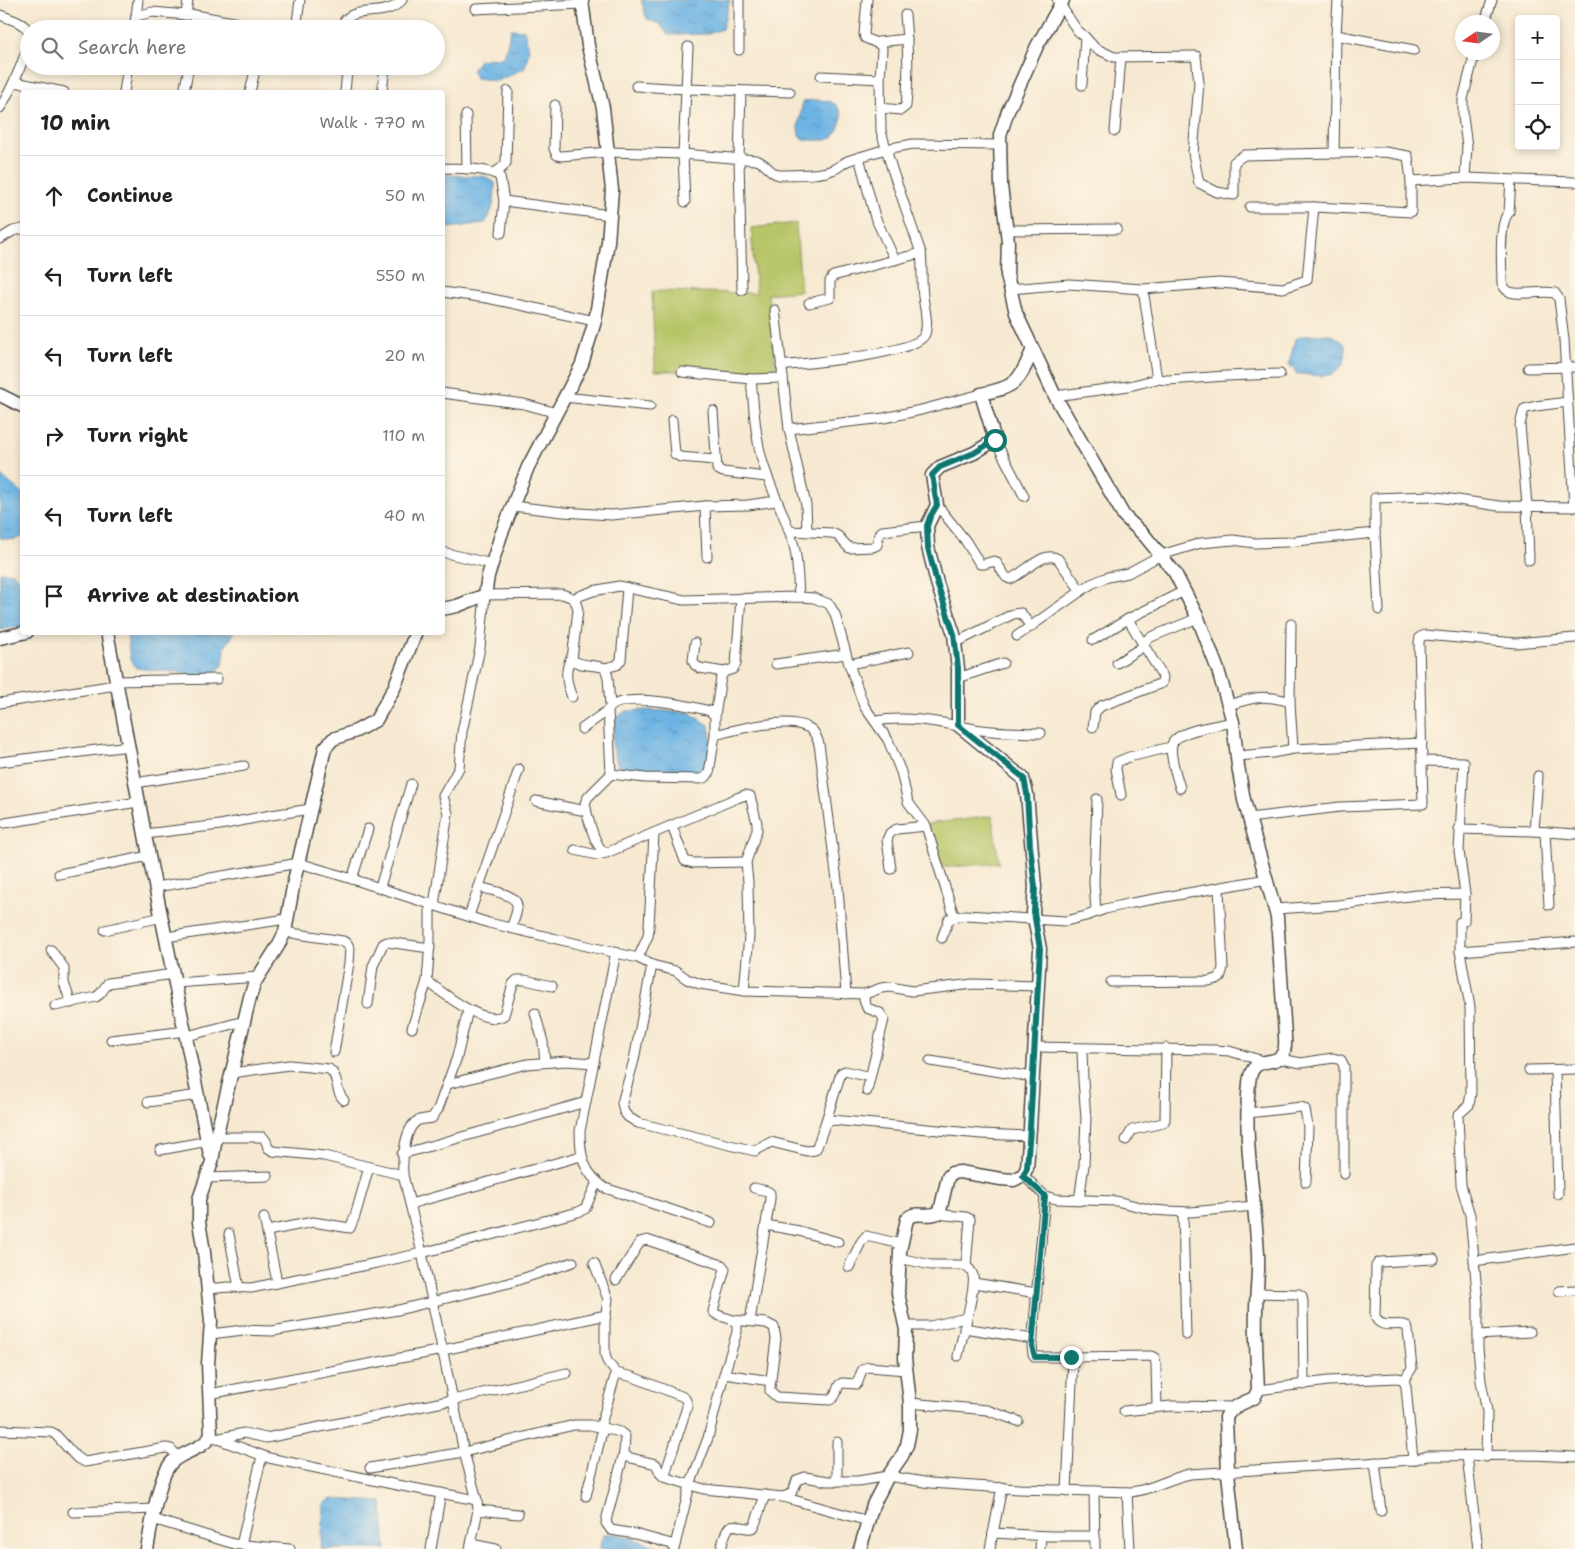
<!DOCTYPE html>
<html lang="en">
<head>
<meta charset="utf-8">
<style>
	:root { --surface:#fff; --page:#f2f2f2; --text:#222; --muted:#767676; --line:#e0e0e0 }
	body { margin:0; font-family:"Shantell Sans",sans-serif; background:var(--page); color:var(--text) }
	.controls { position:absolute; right:15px; top:15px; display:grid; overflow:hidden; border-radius:5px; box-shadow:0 2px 8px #0003 }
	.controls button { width:45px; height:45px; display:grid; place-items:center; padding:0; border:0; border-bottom:1px solid var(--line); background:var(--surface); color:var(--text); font:25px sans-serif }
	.compass { position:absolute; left:1455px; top:15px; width:45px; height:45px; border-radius:50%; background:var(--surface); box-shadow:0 2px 8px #0003; rotate:257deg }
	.stop { position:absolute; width:15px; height:15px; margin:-11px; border:4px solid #0f766e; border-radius:50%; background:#fff }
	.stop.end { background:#0f766e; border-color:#fff; box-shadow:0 1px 5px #0008 }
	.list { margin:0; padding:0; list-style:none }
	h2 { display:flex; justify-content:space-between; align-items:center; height:65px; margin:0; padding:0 20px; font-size:21px }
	h2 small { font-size:16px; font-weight:400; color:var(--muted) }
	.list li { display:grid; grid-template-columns:32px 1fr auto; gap:15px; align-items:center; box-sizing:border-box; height:80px; padding:0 20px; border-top:1px solid var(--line) }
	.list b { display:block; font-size:19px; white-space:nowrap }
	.list em { font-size:16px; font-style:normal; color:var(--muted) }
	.icon { flex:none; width:28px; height:28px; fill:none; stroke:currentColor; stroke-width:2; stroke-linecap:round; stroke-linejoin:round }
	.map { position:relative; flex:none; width:1575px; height:1549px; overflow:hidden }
	.search { position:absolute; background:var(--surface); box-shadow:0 2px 8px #0003; left:20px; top:20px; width:425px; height:55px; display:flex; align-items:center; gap:12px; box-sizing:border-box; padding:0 18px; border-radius:28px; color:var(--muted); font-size:19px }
	.panel { position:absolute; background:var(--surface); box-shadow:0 2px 8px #0003; left:20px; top:90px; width:425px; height:545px; border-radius:5px }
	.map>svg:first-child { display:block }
</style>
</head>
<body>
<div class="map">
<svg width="1575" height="1549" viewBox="0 0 1575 1549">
	<defs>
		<pattern id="water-ripples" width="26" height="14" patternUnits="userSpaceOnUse" patternTransform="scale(1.25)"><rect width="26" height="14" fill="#6db4e4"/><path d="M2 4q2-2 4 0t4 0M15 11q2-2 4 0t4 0" fill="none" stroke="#5a93b9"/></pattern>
	</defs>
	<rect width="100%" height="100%" fill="#fcf5e5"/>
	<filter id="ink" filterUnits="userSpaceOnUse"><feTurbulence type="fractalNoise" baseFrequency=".02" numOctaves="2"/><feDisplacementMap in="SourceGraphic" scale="10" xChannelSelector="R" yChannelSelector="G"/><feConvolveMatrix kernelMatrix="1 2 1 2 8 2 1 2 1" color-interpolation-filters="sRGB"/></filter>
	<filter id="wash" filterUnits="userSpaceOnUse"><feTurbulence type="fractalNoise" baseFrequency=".0096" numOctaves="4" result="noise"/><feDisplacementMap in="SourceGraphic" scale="20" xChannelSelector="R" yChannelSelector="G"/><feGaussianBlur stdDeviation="1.12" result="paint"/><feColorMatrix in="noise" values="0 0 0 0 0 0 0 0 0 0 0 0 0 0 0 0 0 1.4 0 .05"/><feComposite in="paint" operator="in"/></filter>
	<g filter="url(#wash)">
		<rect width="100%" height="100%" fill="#f7e9d1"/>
		<g fill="#b7c567" stroke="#717849">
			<path d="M796 223 801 291 768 294 776 371H655L652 291 756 293 751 228Z"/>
			<path d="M992 816 999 863 938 868 927 824Z"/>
		</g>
		<g fill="url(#water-ripples)" stroke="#4c7088">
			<path d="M641 0H730V1L722 29 707 34 668 35 660 24 647 19Z"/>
			<path d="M511 29 524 30 529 50 525 68 497 81 476 78 472 70 479 60 504 57Z"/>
			<path d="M817 100C834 102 836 101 842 117 834 144 831 140 805 140L799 136 798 127 803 101Z"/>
			<path d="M443 175 484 176 495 183C495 198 494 210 485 223L449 228 443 231Z"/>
			<path d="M1331 334 1344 343C1348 356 1344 371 1329 375 1319 377 1307 374 1297 374L1289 364 1295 339 1306 335Z"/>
			<path d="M0 475 22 493V537L13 540 0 538Z"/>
			<path d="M0 572 14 573 22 586V626L0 630Z"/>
			<path d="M127 633H234L225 647 223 666 209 676 136 668 130 659Z"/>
			<path d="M644 710 688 712 709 725C713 749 713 755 700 775L639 774 617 764 612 743 616 718 626 711Z"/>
			<path d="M331 1499 382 1502 386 1549H321L324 1504Z"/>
			<path d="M604 1534H619L665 1549H599Z"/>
		</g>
	</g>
	<g filter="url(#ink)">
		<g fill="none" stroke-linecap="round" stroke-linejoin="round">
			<defs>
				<g id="street">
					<path d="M739 0V50"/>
					<path d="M1057 0 1077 30 1085 37 1095 48 1114 57 1196 56 1199 83 1193 153 1199 183 1217 192 1234 195V162L1244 155 1385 152 1408 156 1411 181 1465 178 1575 182"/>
					<path d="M476 9 582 4"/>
					<path d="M0 15C8 18 22 22 27 29 35 43 8 95 0 108"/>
					<path d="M186 15H195L271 29"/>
					<path d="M136 16 138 0"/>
					<path d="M1485 22 1492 0"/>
					<path d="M134 29 136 16 153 12 186 15 188 0"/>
					<path d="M194 29 195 15"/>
					<path d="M296 29 300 0"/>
					<path d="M340 29C350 0 383 22 402 0"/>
					<path d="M1336 35 1414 50"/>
					<path d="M878 42 907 39"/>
					<path d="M821 76 880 79"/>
					<path d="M15 82 64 92"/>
					<path d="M1082 85 1085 37"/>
					<path d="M636 86 686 89 790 92"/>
					<path d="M741 91 739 159 742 290"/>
					<path d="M124 92 128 66"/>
					<path d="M184 92 189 66"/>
					<path d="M250 92 256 66"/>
					<path d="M345 92 347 71"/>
					<path d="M382 92 385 66"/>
					<path d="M555 105 554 149 557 155 561 156 608 152 683 154 756 160C767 163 769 173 779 175 794 174 819 176 832 170 839 168 843 162 850 160L886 149 913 144 999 145"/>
					<path d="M880 108 901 110 906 106C909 76 908 46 905 15"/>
					<path d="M466 115 467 169"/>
					<path d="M1115 131 1121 57"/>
					<path d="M1334 153 1336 35 1338 0"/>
					<path d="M859 157 875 217 895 260"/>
					<path d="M442 168C458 169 489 167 500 177L504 201 501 233"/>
					<path d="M494 173 503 167 506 163 508 91"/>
					<path d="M1465 178 1467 146 1463 117V99L1475 52"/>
					<path d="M1511 180 1509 212C1498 223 1502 267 1502 283 1504 287 1506 291 1510 292 1521 296 1542 290 1555 293L1559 299 1564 340 1574 507"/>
					<path d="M504 201 610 215"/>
					<path d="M685 202 683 154 688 47"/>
					<path d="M1250 207H1314L1411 212V181"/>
					<path d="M1006 230 1117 229"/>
					<path d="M0 239 13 231 22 229"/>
					<path d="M1010 289 1069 284 1143 289 1219 283 1283 288 1307 280 1314 207"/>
					<path d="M1143 289 1157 379"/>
					<path d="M442 292 487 298 595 321"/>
					<path d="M809 303 830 298V281L833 276 921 253"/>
					<path d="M775 310 789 429 806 505 807 531"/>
					<path d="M781 366C804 363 918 355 925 334 929 322 924 307 923 296 921 282 923 268 921 253L892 169 881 131 880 79 882 49 881 45 865 38 864 34 867 0"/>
					<path d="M1528 368 1575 367"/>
					<path d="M682 372 751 379C754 407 755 437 763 463 772 493 788 520 795 550 798 566 798 581 799 597"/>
					<path d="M751 379 783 378"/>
					<path d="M442 393 524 404 557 413"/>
					<path d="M1055 396 1129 386 1157 379 1168 380 1226 376 1280 374"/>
					<path d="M564 397 650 406"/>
					<path d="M713 411 717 469 723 472 767 477"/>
					<path d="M672 420 675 454 680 457 715 460"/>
					<path d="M789 429 884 418 921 410 981 394"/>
					<path d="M995 440 1024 496"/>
					<path d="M937 505 965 540 980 564H984L994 561 996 562 1006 577 1010 579C1024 574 1044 549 1058 559L1081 591"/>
					<path d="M513 506 563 512 611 515 705 506 748 505 776 501"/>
					<path d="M705 506 707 557"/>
					<path d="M789 531 832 533 838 536 849 548 873 547 877 545 879 534 882 531 927 526"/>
					<path d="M442 552 492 564"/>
					<path d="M1529 560 1527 505 1520 425 1524 409 1536 406 1568 402"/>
					<path d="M574 598 593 591 619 586 684 600 799 597 814 598 829 604 835 614 849 664 864 706 888 740 901 772 908 802 926 826 954 916"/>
					<path d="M1379 610 1375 533V498L1430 496 1499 506 1575 507"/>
					<path d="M1291 624 1290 702 1293 749"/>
					<path d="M1017 636 1091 584 1108 577 1128 573 1161 555 1201 543 1233 540 1255 543 1287 542 1375 533"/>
					<path d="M1093 640 1128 619 1184 591"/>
					<path d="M695 643 693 661 695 665 700 668 724 672"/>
					<path d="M955 643 1013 614 1021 613 1031 627"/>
					<path d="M1117 663 1144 646 1128 619"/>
					<path d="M776 664 846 654"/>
					<path d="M849 664 909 652"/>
					<path d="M605 668 617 665 621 660 627 588"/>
					<path d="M958 678 1003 663"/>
					<path d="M115 681 217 679"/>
					<path d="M572 697C566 682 564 670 572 656"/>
					<path d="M0 703 116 685"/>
					<path d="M1229 705C1254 697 1264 694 1290 702"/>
					<path d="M715 716 721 677 724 672 733 669 736 664 741 598"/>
					<path d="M875 721C908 715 943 723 975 729 997 733 1020 732 1041 733"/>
					<path d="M1093 727 1095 712 1101 706 1162 683 1163 677 1161 673 1146 649 1144 646 1145 641 1151 637 1198 618"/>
					<path d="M582 729 608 710"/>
					<path d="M715 735V716L710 711C691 706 620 690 608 710L611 774 645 778 701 779 706 777 709 773 715 735C738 729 787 716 809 728 815 731 817 738 819 744L838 888 846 994"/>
					<path d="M1238 756 1272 753 1293 749 1422 743"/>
					<path d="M0 762 129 746"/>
					<path d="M611 774 588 797 585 803C587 815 595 849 606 853L737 798 745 795 750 796 757 823V830L746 862 748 882 749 936 744 991"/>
					<path d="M135 783 244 766"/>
					<path d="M1180 788C1177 777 1169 755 1172 745 1175 730 1220 725 1233 722"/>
					<path d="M1121 795 1116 769 1117 762 1129 757 1171 747"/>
					<path d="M536 801 586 811"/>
					<path d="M1249 818 1340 807 1423 804 1419 642 1420 637 1425 635 1516 643 1575 638"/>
					<path d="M5 823 138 802"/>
					<path d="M672 826 685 861 693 863 746 862"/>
					<path d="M1459 829 1534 831 1575 834"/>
					<path d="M1534 831 1538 776"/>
					<path d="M1545 832 1549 905"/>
					<path d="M145 834 220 825 271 815 311 809"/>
					<path d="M575 850 597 855 606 853"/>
					<path d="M891 869 887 840 890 833 897 829 926 826"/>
					<path d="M59 874 149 856"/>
					<path d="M352 879 368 829"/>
					<path d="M156 887 299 863 352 879 489 923 638 958 652 965 634 1060 622 1103 624 1112 628 1117 638 1123 755 1151 771 1142 807 1151 815 1150 817 1147 825 1124 832 1120 981 1134 1030 1136"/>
					<path d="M380 887 411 784"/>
					<path d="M479 887C489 890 516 894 517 905 518 912 513 922 511 928"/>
					<path d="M1465 894 1464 921 1460 922V951L1470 1007 1471 1093 1469 1105 1458 1115 1461 1185 1470 1215 1478 1303V1348L1481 1381 1487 1411 1486 1457"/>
					<path d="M434 905 448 813 443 796 459 768 462 732 480 648 485 595 562 594C572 597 576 599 578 610L572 659C579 667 595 664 605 668L608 677 610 706"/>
					<path d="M1275 909 1338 905 1417 895 1465 894 1459 851 1464 762 1423 761"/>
					<path d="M1096 912 1094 883 1097 799"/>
					<path d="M469 916 519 769"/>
					<path d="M105 930 162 917"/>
					<path d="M285 932 343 941 347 943 350 949 349 963 334 1052"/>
					<path d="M166 937 287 919"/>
					<path d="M942 938 949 919 966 915 1066 921 1086 916 1105 909 1132 903 1267 879"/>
					<path d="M51 950 64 968V983L71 1003"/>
					<path d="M1460 951 1575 942"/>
					<path d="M616 952 580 1131C580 1155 583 1173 605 1188L711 1223"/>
					<path d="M638 958 648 936 649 926 654 834"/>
					<path d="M652 965 676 971 687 979 700 984 744 991 865 994 881 988 890 987 912 991 973 984 1038 986"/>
					<path d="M427 981C442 992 485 1028 504 1015L513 984 517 980H525L552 986"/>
					<path d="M1111 982 1209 981 1220 978 1223 968 1219 888"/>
					<path d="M176 983 258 977"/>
					<path d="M865 994 864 1000 867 1008 880 1013 884 1019 867 1091"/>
					<path d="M368 1004 373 966 383 944 387 942 430 948"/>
					<path d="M55 1006 96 997 100 994 108 983 174 974"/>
					<path d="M468 1010 457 1057 438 1109 432 1118C427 1119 421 1119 417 1121 404 1129 402 1162 403 1175L422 1253 464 1452 477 1500 478 1510 470 1549"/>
					<path d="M535 1013 543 1042 545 1062"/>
					<path d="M412 1028 427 981 430 942V904"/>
					<path d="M187 1036 244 1021"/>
					<path d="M111 1040 186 1031"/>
					<path d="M1034 1047 1214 1050 1229 1051 1267 1062"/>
					<path d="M1276 1058 1301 1063 1333 1058 1341 1060 1344 1066V1174"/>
					<path d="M930 1061 1033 1077"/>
					<path d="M1529 1070 1575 1069"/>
					<path d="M1555 1070 1558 1194"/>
					<path d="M232 1073 289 1065 329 1069C340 1077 334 1091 344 1100"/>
					<path d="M448 1084 527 1064 566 1061 594 1063"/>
					<path d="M148 1102 199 1095"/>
					<path d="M1248 1113 1301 1107 1305 1109 1308 1127 1306 1182"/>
					<path d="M825 1124 841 1073 845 1071 870 1077"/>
					<path d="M216 1137H263L266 1141 268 1148 273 1151 324 1156 403 1175"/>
					<path d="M1126 1140 1132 1130 1163 1123 1165 1120 1166 1048"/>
					<path d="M160 1150 208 1141"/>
					<path d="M402 1154 586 1102"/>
					<path d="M1023 1175 1045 1196 1056 1199 1116 1201 1153 1210 1167 1211 1191 1212 1254 1206"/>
					<path d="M205 1178 268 1176"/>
					<path d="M1045 1196 1032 1346 1033 1354 1035 1357H1071L1073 1359 1067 1491"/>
					<path d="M1079 1201 1084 1165 1086 1118 1083 1080 1082 1049"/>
					<path d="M410 1204 581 1156"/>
					<path d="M1183 1212 1186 1335"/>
					<path d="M936 1214 966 1217 970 1219 966 1266"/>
					<path d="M264 1218 277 1282"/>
					<path d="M766 1225 799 1231 838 1242"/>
					<path d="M267 1231 313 1222 350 1228 355 1216 369 1167"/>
					<path d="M229 1234 239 1288"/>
					<path d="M899 1258 931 1265H963C968 1267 972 1271 973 1276 976 1289 961 1341 958 1356"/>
					<path d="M1474 1261 1575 1247"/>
					<path d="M594 1263 608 1299 605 1322V1354L607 1361 616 1373 600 1428"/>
					<path d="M849 1267 861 1242 866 1236 901 1244"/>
					<path d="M616 1280 640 1242 647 1240 722 1265 725 1269 713 1311C718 1319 732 1316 737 1324V1332L723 1378 708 1438 690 1485 674 1549"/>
					<path d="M974 1283 1037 1293"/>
					<path d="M208 1289 228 1287 251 1288 367 1265 422 1253 578 1212 585 1209 597 1182"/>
					<path d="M1559 1291 1575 1290"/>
					<path d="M1257 1293 1299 1294 1302 1296 1303 1302 1304 1385"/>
					<path d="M732 1320 766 1323 774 1327 776 1339 770 1387V1391L777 1397 830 1400C837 1397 836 1391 839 1385L842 1383 857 1384C861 1377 859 1369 868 1367L906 1370"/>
					<path d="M750 1321 770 1199V1193L767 1191 754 1188"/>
					<path d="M905 1326H930L966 1318"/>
					<path d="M964 1328 1033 1339"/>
					<path d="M211 1334 243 1330 272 1331 398 1310 509 1283 573 1262"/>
					<path d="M1478 1335 1530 1332"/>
					<path d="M1071 1357 1151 1356 1155 1358 1156 1364 1157 1407"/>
					<path d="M616 1373 633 1377 681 1396C686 1398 687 1401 687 1407L664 1477"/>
					<path d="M724 1374 771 1381"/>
					<path d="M1404 1380 1412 1368 1408 1330 1407 1326 1404 1325C1393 1323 1379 1329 1375 1316L1376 1266 1378 1263 1381 1262 1434 1259"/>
					<path d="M1258 1390 1328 1381 1398 1378 1404 1380 1406 1387 1413 1460"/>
					<path d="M209 1394 443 1350 606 1315"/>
					<path d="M910 1403 987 1410 1018 1421"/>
					<path d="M1124 1411 1171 1406 1234 1407"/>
					<path d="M0 1430 51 1432 55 1434 76 1457 85 1462 166 1448 171 1449 178 1457"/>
					<path d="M215 1438 269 1458 397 1485 477 1500"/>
					<path d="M216 1439 244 1433 266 1438 453 1400 567 1373"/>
					<path d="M837 1442V1481"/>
					<path d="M624 1453 607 1517 606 1523 611 1530 635 1534 675 1545"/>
					<path d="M1467 1456 1478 1549"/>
					<path d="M1375 1462 1381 1511"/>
					<path d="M370 1468 464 1452 574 1425H590L620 1432 625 1436 624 1453 627 1457 656 1464 660 1473 664 1477 704 1489 783 1497C793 1495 794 1489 797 1480L805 1477 828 1481H858L888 1476 930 1483 1019 1489 1131 1492C1152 1490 1169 1478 1190 1474L1413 1460 1427 1456 1533 1455 1575 1457"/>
					<path d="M1094 1491 1095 1549"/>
					<path d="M1127 1492 1130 1549"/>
					<path d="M586 1496 603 1428"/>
					<path d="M783 1497 868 1521"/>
					<path d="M478 1510 518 1514"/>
					<path d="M73 1512 155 1509"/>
					<path d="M153 1519 234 1544 290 1549"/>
					<path d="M993 1533 1050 1536H1095"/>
					<path d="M471 1544 496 1549"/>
					<path d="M241 1545 262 1456"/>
					<path d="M431 1549 441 1493"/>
					<path d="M721 1549C723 1543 724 1535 728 1529 733 1520 746 1532 754 1527L765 1495"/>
					<path d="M990 1549 1002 1487"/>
					<path d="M1040 1549 1041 1536"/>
				</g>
				<g id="secondary">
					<path d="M1063 0 1037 46 1008 111 1000 135 1001 186 1008 241 1007 275 1016 313 1055 396 1124 516 1145 536 1175 573 1198 618 1218 670 1233 722 1238 766 1244 800 1277 917 1285 1036C1285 1040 1286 1046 1284 1051 1277 1070 1252 1051 1249 1083 1243 1140 1255 1197 1258 1254 1259 1273 1256 1292 1256 1311 1255 1337 1257 1364 1258 1390L1254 1398C1243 1403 1232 1406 1226 1417L1228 1473 1236 1549"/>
					<path d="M0 395 22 406"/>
					<path d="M442 609 457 606 485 595 488 576 501 535 528 467 582 364 595 321 608 242 612 190 603 108 588 46 582 0"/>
					<path d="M107 632 149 856 210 1155"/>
					<path d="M0 638 27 632"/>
					<path d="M147 1549C151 1529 158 1474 173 1461 185 1451 201 1450 211 1436L208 1364 211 1321 204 1252 199 1222V1199L212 1162 216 1137 250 997 255 982 278 946 285 932 294 881 325 748 333 739 356 731 376 720 394 688 416 632"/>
					<path d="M860 1549 873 1505 888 1476 902 1456 907 1445 910 1430V1403L905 1358 906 1330 898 1293 900 1251 907 1219C915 1209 930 1220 940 1211L948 1177 952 1173 960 1172 1001 1179 1014 1180 1023 1175 1027 1168 1030 1128 1040 949 1033 912 1035 887 1027 794 1023 778 958 725V669L954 634 937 583 928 547 927 526 937 505 932 475 940 467 974 453 995 440 981 394C1015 387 1019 383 1032 351"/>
				</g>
			</defs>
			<use href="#street" stroke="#4a4844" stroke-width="11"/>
			<use href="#secondary" stroke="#4a4844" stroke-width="15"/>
			<use href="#street" stroke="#fff" stroke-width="9"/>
			<use href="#secondary" stroke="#fff" stroke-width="12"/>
		</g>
	</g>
	<g fill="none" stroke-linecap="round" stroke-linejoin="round" filter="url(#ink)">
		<path stroke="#0f766e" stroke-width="6" d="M995 440 974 453 940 467 932 475 937 505 930 517 927 526 928 548 937 583 954 634 958 668V725L1024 778 1027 794 1030 846 1035 887 1034 912 1040 949 1030 1128 1027 1168 1023 1176 1045 1196 1032 1346 1035 1357H1071"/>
	</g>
</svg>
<div class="controls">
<button>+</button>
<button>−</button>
<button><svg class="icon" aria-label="locate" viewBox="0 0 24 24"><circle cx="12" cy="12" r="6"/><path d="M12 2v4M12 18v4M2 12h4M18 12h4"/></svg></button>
</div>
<svg class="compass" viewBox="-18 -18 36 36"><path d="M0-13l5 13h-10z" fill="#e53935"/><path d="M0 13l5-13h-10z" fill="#767676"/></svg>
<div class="stop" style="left:995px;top:440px"></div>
<div class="stop end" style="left:1071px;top:1357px"></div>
<div class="search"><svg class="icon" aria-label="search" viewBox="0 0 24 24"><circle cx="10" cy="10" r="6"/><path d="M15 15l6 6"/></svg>Search here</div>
<section class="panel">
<h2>10 min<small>Walk · 770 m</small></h2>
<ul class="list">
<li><svg class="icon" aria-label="ahead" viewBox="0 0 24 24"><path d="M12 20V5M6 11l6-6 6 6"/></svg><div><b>Continue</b></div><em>50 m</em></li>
<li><svg class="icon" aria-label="left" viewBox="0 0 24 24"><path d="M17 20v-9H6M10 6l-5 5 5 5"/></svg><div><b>Turn left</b></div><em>550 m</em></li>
<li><svg class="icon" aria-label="left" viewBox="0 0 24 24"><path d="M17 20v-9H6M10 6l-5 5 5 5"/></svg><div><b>Turn left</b></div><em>20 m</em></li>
<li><svg class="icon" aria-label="right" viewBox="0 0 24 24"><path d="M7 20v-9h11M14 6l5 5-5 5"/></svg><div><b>Turn right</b></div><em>110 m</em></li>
<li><svg class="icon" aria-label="left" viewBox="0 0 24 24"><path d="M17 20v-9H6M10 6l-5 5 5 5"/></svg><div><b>Turn left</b></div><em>40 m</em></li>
<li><svg class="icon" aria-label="arrive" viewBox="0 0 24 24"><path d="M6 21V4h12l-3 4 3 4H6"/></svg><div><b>Arrive at destination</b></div></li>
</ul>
</section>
</div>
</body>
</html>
